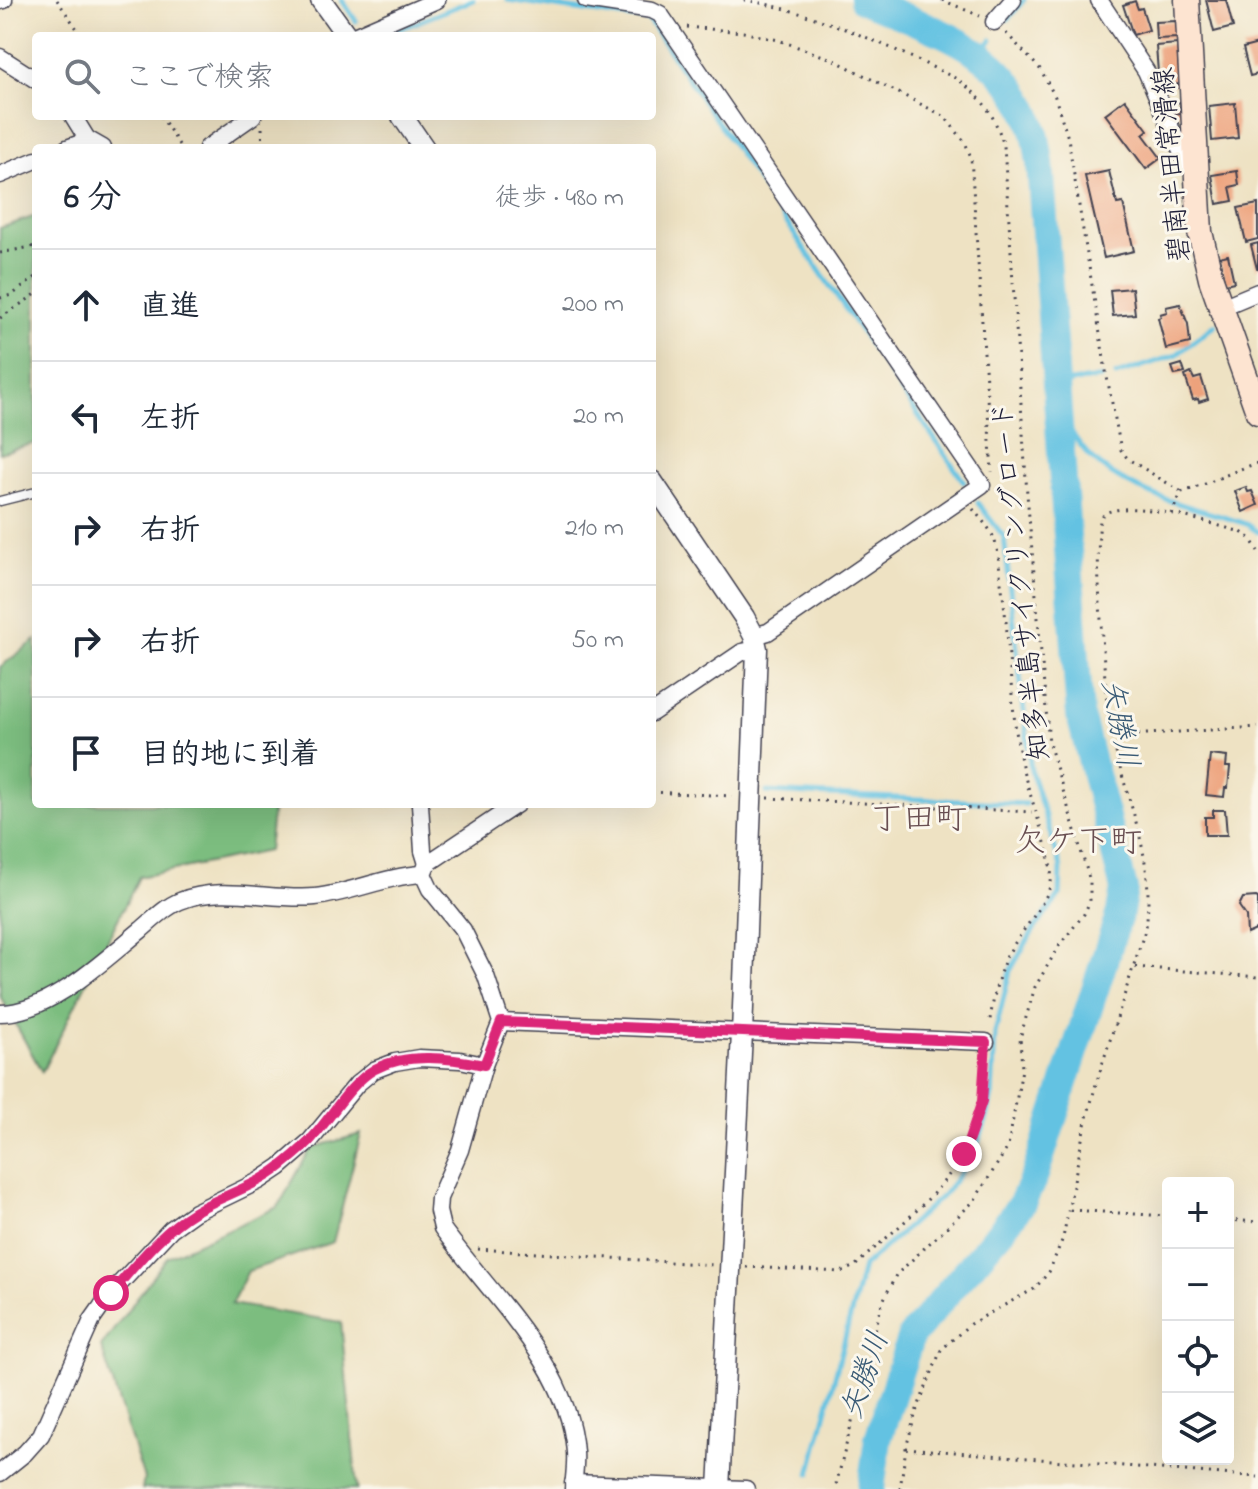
<!DOCTYPE html>
<html lang="ja">
<head>
<meta charset="utf-8">
<style>
	:root { --surface:#fff; --page:#f2f2f3; --text:#1f2937; --muted:#747a83; --line:#e0e1e3 }
	body { margin:0; font-family:"Indie Flower","Klee One",sans-serif; background:var(--page); color:var(--text) }
	.controls { position:absolute; right:24px; bottom:24px; display:grid; overflow:hidden; border-radius:8px; box-shadow:0 8px 32px #0002 }
	.controls button { width:72px; height:72px; display:grid; place-items:center; padding:0; border:0; border-bottom:2px solid var(--line); background:var(--surface); color:var(--text); font:40px sans-serif }
	.stop { position:absolute; width:24px; height:24px; margin:-18px; border:6px solid #db2777; border-radius:50%; background:#fff }
	.stop.end { background:#db2777; border-color:#fff; box-shadow:0 2px 8px #0008 }
	.list { margin:0; padding:0; list-style:none }
	h2 { display:flex; justify-content:space-between; align-items:center; height:104px; margin:0; padding:0 32px; font-size:34px }
	h2 small { font-size:26px; font-weight:400; color:var(--muted) }
	.list li { display:grid; grid-template-columns:52px 1fr auto; gap:24px; align-items:center; box-sizing:border-box; height:112px; padding:0 32px; border-top:2px solid var(--line) }
	.list b { display:block; font-size:30px; white-space:nowrap }
	.list em { font-size:26px; font-style:normal; color:var(--muted) }
	.icon { flex:none; width:44px; height:44px; fill:none; stroke:currentColor; stroke-width:2; stroke-linecap:round; stroke-linejoin:round }
	.map { position:relative; flex:none; width:1258px; height:1489px; overflow:hidden }
	.search { position:absolute; background:var(--surface); box-shadow:0 8px 32px #0002; left:32px; top:32px; width:624px; height:88px; display:flex; align-items:center; gap:20px; box-sizing:border-box; padding:0 28px; border-radius:8px; color:var(--muted); font-size:30px }
	.panel { position:absolute; background:var(--surface); box-shadow:0 8px 32px #0002; left:32px; top:144px; width:624px; height:664px; border-radius:8px }
	.map>svg:first-child { display:block }
</style>
</head>
<body>
<div class="map">
<svg width="1258" height="1489" viewBox="0 0 1258 1489">
	<rect width="100%" height="100%" fill="#fbf7ec"/>
	<filter id="ink" filterUnits="userSpaceOnUse"><feTurbulence type="fractalNoise" baseFrequency=".0125" numOctaves="2"/><feDisplacementMap in="SourceGraphic" scale="16" xChannelSelector="R" yChannelSelector="G"/><feConvolveMatrix kernelMatrix="1 2 1 2 8 2 1 2 1" color-interpolation-filters="sRGB"/></filter>
	<filter id="wash" filterUnits="userSpaceOnUse"><feTurbulence type="fractalNoise" baseFrequency=".006" numOctaves="4" result="noise"/><feDisplacementMap in="SourceGraphic" scale="32" xChannelSelector="R" yChannelSelector="G"/><feGaussianBlur stdDeviation="1.8" result="paint"/><feColorMatrix in="noise" values="0 0 0 0 0 0 0 0 0 0 0 0 0 0 0 0 0 1.4 0 .05"/><feComposite in="paint" operator="in"/></filter>
	<g filter="url(#wash)">
		<rect width="100%" height="100%" fill="#eee2c3"/>
		<g fill="#7cbd7f" stroke="#4f705d" stroke-width="2">
			<path d="M36 216V443L0 453V228Z"/>
			<path d="M36 640V804H273L268 851 139 877 42 1072 0 996V667Z"/>
			<path d="M361 1134 333 1242 248 1271 231 1304 341 1322 357 1489H142L144 1479 101 1347 167 1257 278 1207 311 1148Z"/>
		</g>
		<g fill="none" stroke-linecap="round" stroke-linejoin="round">
			<g stroke="#64c2e2" stroke-width="5">
				<path d="M342 0 356 21"/>
				<path d="M507 0 648 20 964 482"/>
				<path d="M1008 19 1024 0"/>
				<path d="M383 36 473 0"/>
				<path d="M980 53 991 40"/>
				<path d="M1116 375 1176 355 1215 325"/>
				<path d="M1056 384 1100 378"/>
				<path d="M1056 394C1061 405 1064 418 1070 429 1103 492 1184 503 1246 524L1258 532"/>
				<path d="M767 792 1026 804"/>
				<path d="M810 1474 863 1267 943 1195 973 1157 987 1118 992 1095 995 1033 1010 971 1033 931 1060 895 1061 867 1031 771 1004 537 978 503"/>
			</g>
			<path stroke="#64c2e2" stroke-width="28" d="M863 0C932 30 1007 47 1033 127 1037 138 1038 151 1040 163L1080 715 1124 889 1120 912 1035 1175 1022 1203 1004 1227 911 1336 878 1439 871 1489"/>
		</g>
		<g id="blocks">
			<g fill="#eda27c">
				<path d="M1206 0H1226L1233 27 1214 32Z"/>
				<path d="M1135 1 1138 9 1142 8 1149 30 1133 35 1123 5Z"/>
				<path d="M1177 21 1178 38 1156 39 1155 22Z"/>
				<path d="M1177 44 1180 84 1159 86 1156 46Z"/>
				<path d="M1258 44V74L1250 76 1243 48Z"/>
				<path d="M1125 99 1148 130 1143 134 1161 158 1146 169 1105 114Z"/>
				<path d="M1180 102V113L1171 114 1170 103Z"/>
				<path d="M1235 103 1238 138 1212 141 1209 106Z"/>
				<path d="M1109 171 1117 204 1123 203 1134 251 1104 258 1085 176Z"/>
				<path d="M1237 171 1239 185 1230 187 1233 201 1217 204 1212 175Z"/>
				<path d="M1258 204V239L1246 242 1238 208Z"/>
				<path d="M1258 243V269H1257L1251 245Z"/>
				<path d="M1228 255 1234 282 1225 284 1219 257Z"/>
				<path d="M1132 288 1135 314 1113 316 1110 290Z"/>
				<path d="M1180 304 1188 324 1190 343 1166 349 1158 318 1161 317 1160 314 1167 312 1166 307Z"/>
				<path d="M1182 364 1185 373 1175 375 1172 367Z"/>
				<path d="M1191 373 1194 379 1201 377 1208 399 1199 402 1198 399 1193 400 1185 376Z"/>
				<path d="M1246 487 1248 492 1252 491 1258 505 1243 512 1235 491Z"/>
				<path d="M1210 755 1227 757 1226 767H1230L1228 788H1225L1224 797 1206 795Z"/>
				<path d="M1213 810H1225L1227 835H1205V817H1213Z"/>
				<path d="M1256 897 1258 898V929L1247 934 1246 916 1239 906 1243 898Z"/>
			</g>
		</g>
	</g>
	<g filter="url(#ink)">
		<use href="#blocks" fill-opacity="0" stroke="#413f4f" stroke-width="2"/>
		<g fill="none" stroke-linecap="round" stroke-linejoin="round">
			<defs>
				<path id="service" d="M0 501 36 492"/>
				<g id="minor">
					<path d="M586 0 652 10 660 14 982 485 768 632 754 636"/>
					<path d="M1099 0 1146 71 1183 156 1196 174"/>
					<path d="M0 1 4 0"/>
					<path d="M994 22 1013 0"/>
					<path d="M354 36 437 0"/>
					<path d="M0 57 36 80"/>
					<path d="M73 116 92 147"/>
					<path d="M67 148 89 140 103 148"/>
					<path d="M207 148 253 116"/>
					<path d="M0 175 36 160"/>
					<path d="M1222 307 1258 292"/>
					<path d="M652 713 742 652 757 649"/>
					<path d="M420 804 423 851 427 864"/>
					<path d="M517 804 427 864 423 874 430 889 463 930 486 976 501 1022 484 1065 460 1150 439 1198 438 1211 442 1228C490 1295 569 1365 575 1452 576 1464 574 1477 573 1489"/>
					<path d="M0 1013C50 1013 104 960 141 930 153 920 165 907 180 901 222 884 271 901 315 897 351 893 386 876 423 874"/>
					<path d="M501 1022 986 1042"/>
					<path d="M0 1473 25 1453 41 1435 92 1320 111 1293 171 1229 195 1212 259 1181 280 1167 310 1141 357 1084 374 1070 395 1062 419 1058 460 1060 484 1065"/>
					<path d="M573 1483 746 1489"/>
				</g>
				<g id="tertiary">
					<path d="M321 0 347 36"/>
					<path d="M402 116 424 148"/>
					<path d="M652 481 744 617 754 636 757 649 742 1033 719 1489"/>
				</g>
				<path id="secondary" d="M1187 0 1200 232 1211 279 1258 412"/>
			</defs>
			<use href="#service" stroke="#413f4f" stroke-width="11"/>
			<use href="#minor" stroke="#413f4f" stroke-width="19"/>
			<use href="#tertiary" stroke="#413f4f" stroke-width="23"/>
			<use href="#secondary" stroke="#413f4f" stroke-width="27"/>
			<g stroke="#413f4f" stroke-width="3" stroke-dasharray="2 6" stroke-linecap="butt">
				<path d="M57 0 82 36"/>
				<path d="M744 0C814 11 893 48 957 79 983 97 995 116 1004 146L1027 494 1049 743 1090 881V901L1084 914 1059 946 1035 987 1020 1038 1022 1069 1008 1147 974 1201 896 1275 882 1303 835 1489"/>
				<path d="M942 0 980 16"/>
				<path d="M687 27 743 32 778 40 832 59 944 116 965 142 971 157 992 472"/>
				<path d="M1006 33 1041 70 1055 97 1068 138 1107 377 1121 450 1128 459 1182 492"/>
				<path d="M161 116 181 148"/>
				<path d="M262 128 263 148"/>
				<path d="M0 253 36 246"/>
				<path d="M0 298 12 295 36 277"/>
				<path d="M0 318 36 294"/>
				<path d="M973 509C979 517 987 525 992 534 999 548 999 567 1001 582 1011 644 1009 709 1023 770 1029 794 1055 863 1051 882 1047 905 1016 936 1005 960 996 981 993 1003 989 1025"/>
				<path d="M1171 514 1182 492C1208 485 1231 471 1258 463"/>
				<path d="M1114 736 1258 727"/>
				<path d="M652 792 732 796"/>
				<path d="M768 798 1032 812"/>
				<path d="M1135 967 1258 977"/>
				<path d="M1070 1210 1168 1216"/>
				<path d="M1228 1220 1258 1222"/>
				<path d="M478 1249 714 1265"/>
				<path d="M746 1267 841 1272 855 1266C901 1223 960 1182 978 1119 984 1099 984 1077 985 1057"/>
				<path d="M906 1448 1258 1477"/>
				<path d="M900 1489 906 1448 916 1412 941 1350 970 1324 1034 1289 1049 1272 1063 1238 1084 1129 1096 1084 1146 927C1156 855 1126 803 1112 735 1105 703 1105 670 1102 637 1100 599 1096 559 1100 520L1105 513C1137 499 1208 523 1241 532L1250 538 1258 551"/>
			</g>
			<use href="#service" stroke="#fff" stroke-width="8"/>
			<use href="#minor" stroke="#fff" stroke-width="16"/>
			<use href="#tertiary" stroke="#fff" stroke-width="20"/>
			<use href="#secondary" stroke="#fde4d1" stroke-width="24"/>
		</g>
	</g>
	<g fill="none" stroke-linecap="round" stroke-linejoin="round" filter="url(#ink)">
		<path stroke="#db2777" stroke-width="10" d="M111 1293C136 1265 161 1232 194 1212 223 1195 255 1187 281 1166 292 1157 304 1148 313 1137 332 1116 350 1083 375 1069 407 1052 450 1058 484 1065L501 1022 986 1042 982 1101 964 1154"/>
	</g>
	<g text-anchor="middle" stroke-width="6" stroke-linejoin="round" paint-order="stroke">
		<g font-size="28" fill="#22223b" stroke="#fbf7ec">
			<text transform="translate(1170 165) rotate(-95)" y="10">碧南半田常滑線</text>
			<text transform="translate(1019 581) rotate(-96)" y="10">知多半島サイクリングロード</text>
		</g>
		<g font-size="30" font-style="italic" fill="#395a75" stroke="#fbf7ec">
			<text transform="translate(1121 723) rotate(79)" y="10">矢勝川</text>
			<text transform="translate(864 1375) rotate(-71)" y="10">矢勝川</text>
		</g>
		<g font-size="32" fill="#694f52" stroke="#fbf7ec">
			<text x="919" y="828">丁田町</text>
			<text x="1078" y="851">欠ケ下町</text>
		</g>
	</g>
</svg>
<div class="controls">
<button>+</button>
<button>−</button>
<button><svg class="icon" aria-label="locate" viewBox="0 0 24 24"><circle cx="12" cy="12" r="6"/><path d="M12 2v4M12 18v4M2 12h4M18 12h4"/></svg></button>
<button><svg class="icon" aria-label="layers" viewBox="0 0 24 24"><path d="M12 4l9 5-9 5-9-5zM3 14l9 5 9-5"/></svg></button>
</div>
<div class="stop" style="left:111px;top:1293px"></div>
<div class="stop end" style="left:964px;top:1154px"></div>
<div class="search"><svg class="icon" aria-label="search" viewBox="0 0 24 24"><circle cx="10" cy="10" r="6"/><path d="M15 15l6 6"/></svg>ここで検索</div>
<section class="panel">
<h2>6 分<small>徒歩 · 480 m</small></h2>
<ul class="list">
<li><svg class="icon" aria-label="ahead" viewBox="0 0 24 24"><path d="M12 20V5M6 11l6-6 6 6"/></svg><div><b>直進</b></div><em>200 m</em></li>
<li><svg class="icon" aria-label="left" viewBox="0 0 24 24"><path d="M17 20v-9H6M10 6l-5 5 5 5"/></svg><div><b>左折</b></div><em>20 m</em></li>
<li><svg class="icon" aria-label="right" viewBox="0 0 24 24"><path d="M7 20v-9h11M14 6l5 5-5 5"/></svg><div><b>右折</b></div><em>210 m</em></li>
<li><svg class="icon" aria-label="right" viewBox="0 0 24 24"><path d="M7 20v-9h11M14 6l5 5-5 5"/></svg><div><b>右折</b></div><em>50 m</em></li>
<li><svg class="icon" aria-label="arrive" viewBox="0 0 24 24"><path d="M6 21V4h12l-3 4 3 4H6"/></svg><div><b>目的地に到着</b></div></li>
</ul>
</section>
</div>
</body>
</html>
